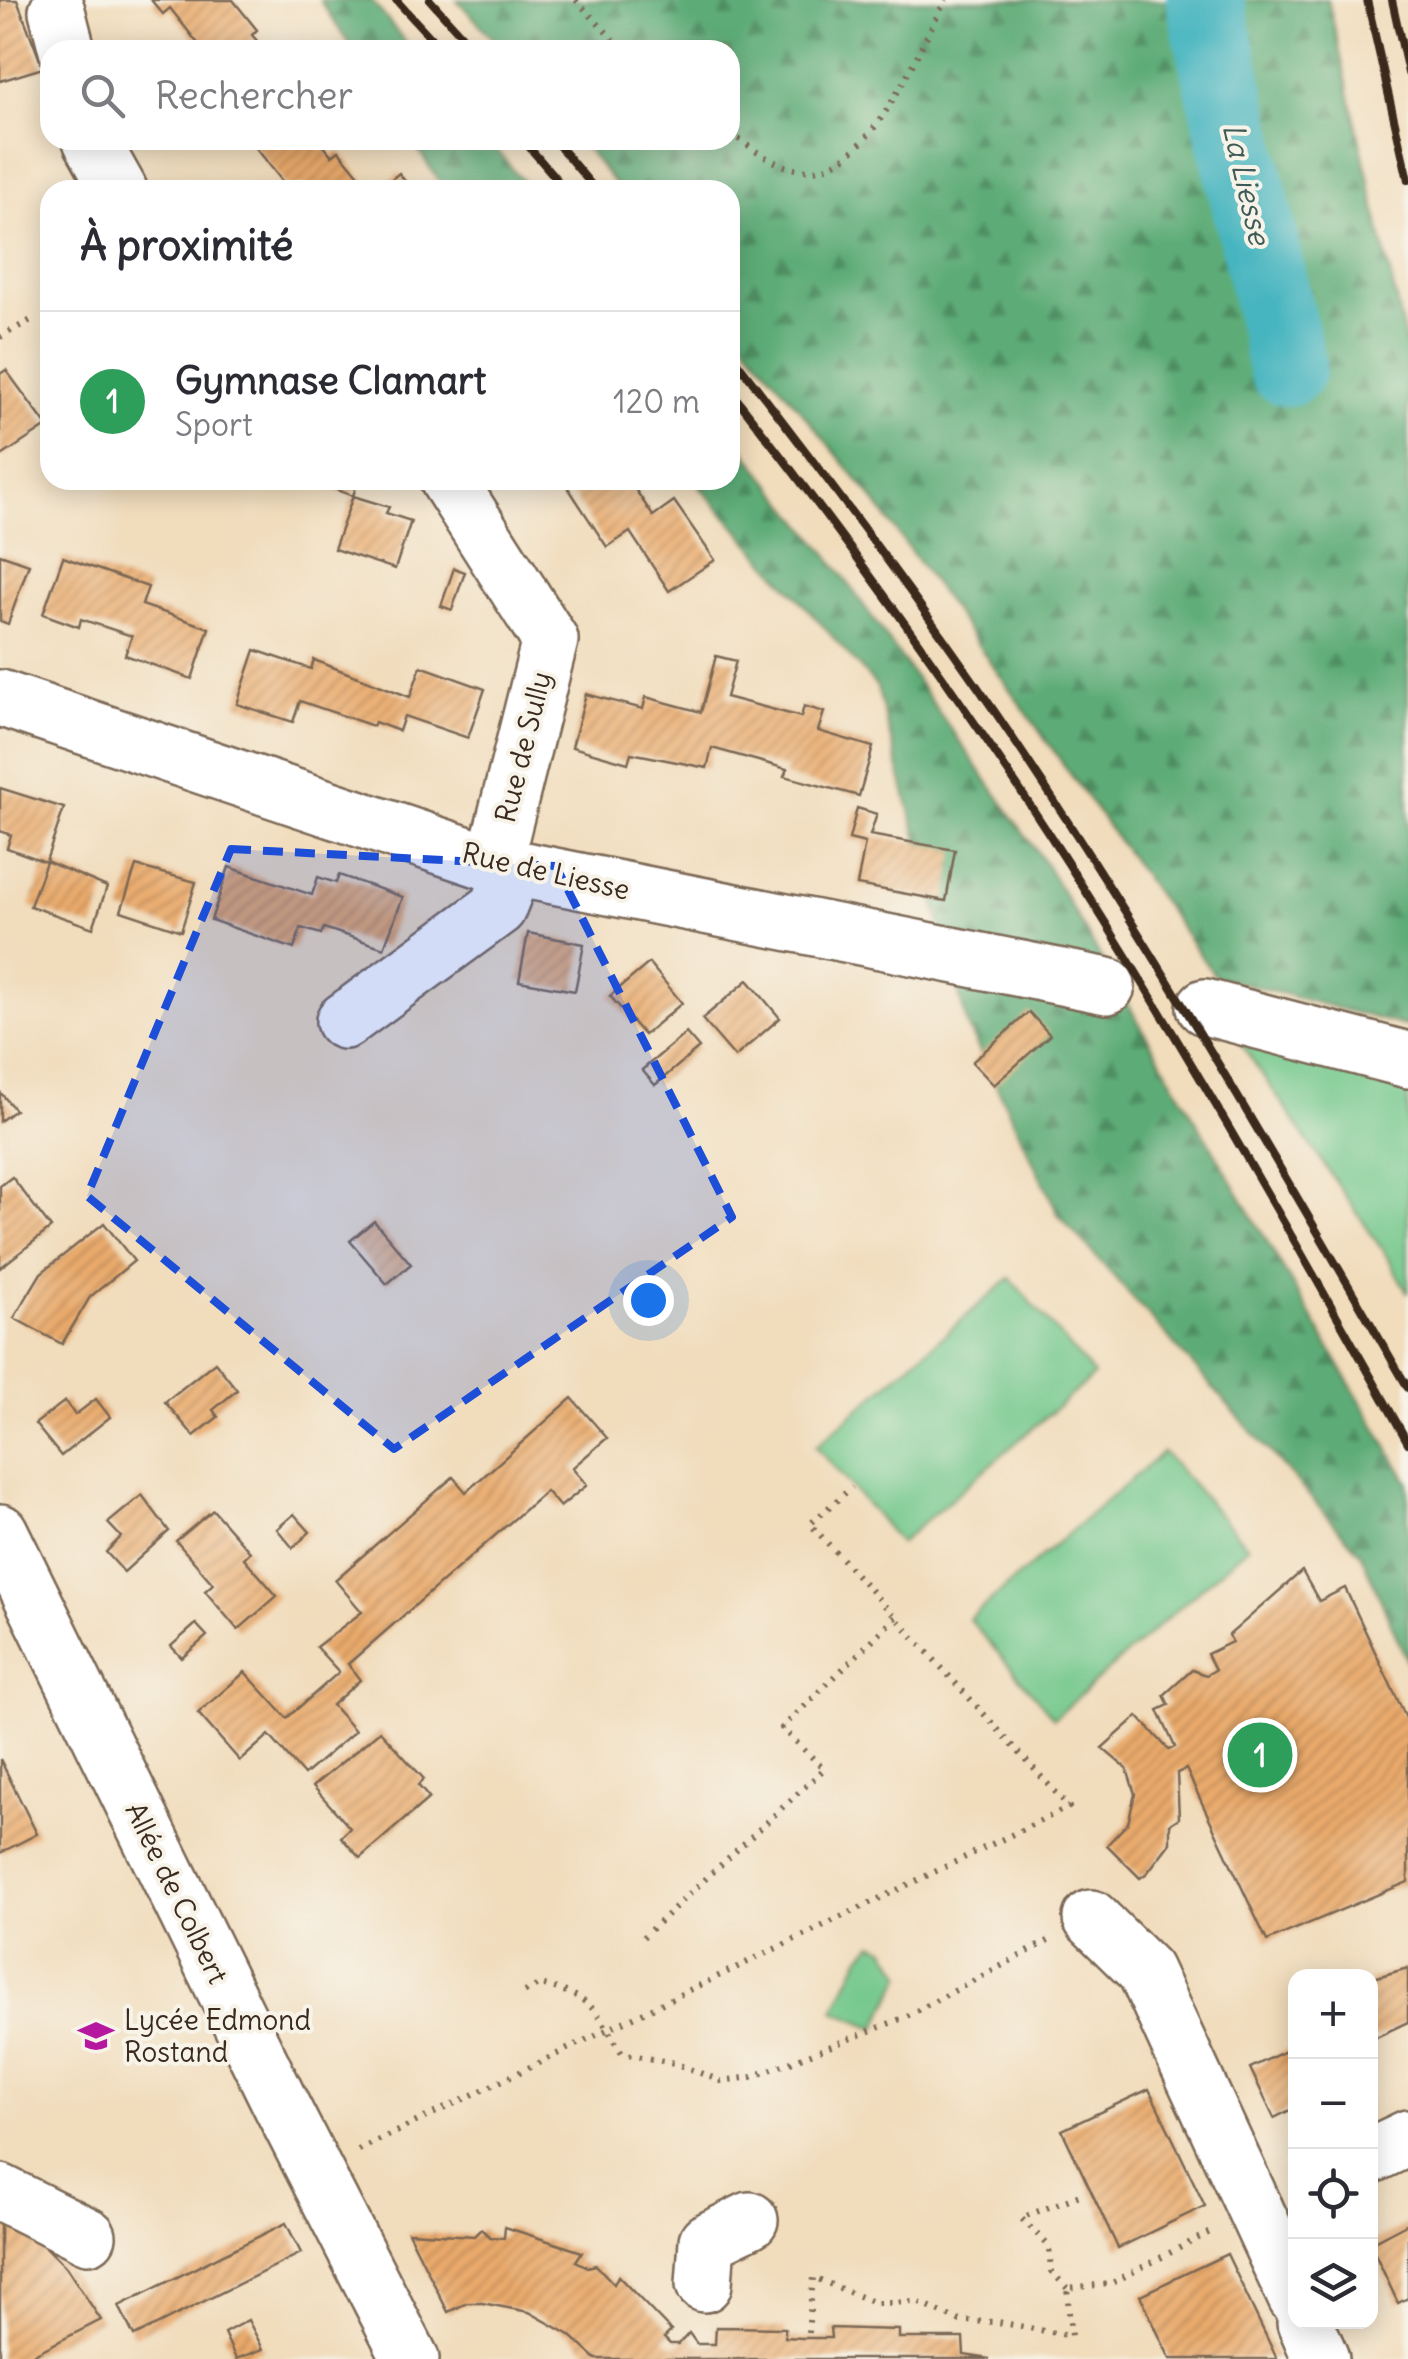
<!DOCTYPE html>
<html lang="fr">
<head>
<meta charset="utf-8">
<style>
	:root { --surface:#fff; --page:#f7f7f7; --text:#2b2b33; --muted:#7c7c81; --line:#e1e1e2; --accent:#0f766e }
	body { margin:0; font-family:Delius,sans-serif; background:var(--page); color:var(--text) }
	.controls { position:absolute; right:30px; bottom:30px; display:grid; overflow:hidden; border-radius:20px; box-shadow:0 5px 25px #0003 }
	.controls button { width:90px; height:90px; display:grid; place-items:center; padding:0; border:0; border-bottom:2px solid var(--line); background:var(--surface); color:var(--text); font:50px sans-serif }
	.you { position:absolute; left:648px; top:1300px; width:35px; height:35px; margin:-25px; border:8px solid #fff; border-radius:50%; background:#1a73e8; box-shadow:0 0 0 15px #1a73e833 }
	.badge { display:grid; place-items:center; width:65px; height:65px; border-radius:50%; background:var(--accent); color:#fff; font-size:32px; font-weight:700 }
	.pin { position:absolute; translate:-50% -50%; border:5px solid #fff; box-shadow:0 2px 10px #0006 }
	.list { margin:0; padding:0; list-style:none }
	h2 { display:flex; justify-content:space-between; align-items:center; height:130px; margin:0; padding:0 40px; font-size:42px }
	h2 small { font-size:32px; font-weight:400; color:var(--muted) }
	.list li { display:grid; grid-template-columns:65px 1fr auto; gap:30px; align-items:center; box-sizing:border-box; height:180px; padding:0 40px; border-top:2px solid var(--line) }
	.list b { display:block; font-size:38px; white-space:nowrap }
	.list p { margin:0; font-size:32px; white-space:nowrap; color:var(--muted) }
	.list em { font-size:32px; font-style:normal; color:var(--muted) }
	.icon { flex:none; width:55px; height:55px; fill:none; stroke:currentColor; stroke-width:2; stroke-linecap:round; stroke-linejoin:round }
	.map { position:relative; flex:none; width:1408px; height:2359px; overflow:hidden }
	.search { position:absolute; background:var(--surface); box-shadow:0 5px 25px #0003; left:40px; top:40px; width:700px; height:110px; display:flex; align-items:center; gap:25px; box-sizing:border-box; padding:0 35px; border-radius:30px; color:var(--muted); font-size:38px }
	.panel { position:absolute; background:var(--surface); box-shadow:0 5px 25px #0003; left:40px; top:180px; width:700px; height:310px; border-radius:30px }
	.map>svg:first-child { display:block }
</style>
</head>
<body>
<div class="map">
<svg width="1408" height="2359" viewBox="0 0 1408 2359">
	<defs>
		<pattern id="forest-firs" width="22" height="20" patternUnits="userSpaceOnUse" patternTransform="scale(2.5)"><rect width="22" height="20" fill="#5dac77"/><path d="M5 1l3.5 6h-7zM16 11l3.5 6h-7z" fill="#4e8c61"/></pattern>
		<pattern id="building-hatch" width="6" height="6" patternUnits="userSpaceOnUse" patternTransform="scale(2.5)"><rect width="6" height="6" fill="#eaaa6c"/><path d="M-1 1l2-2M0 6l6-6M5 7l2-2" fill="none" stroke="#bf8b58"/></pattern>
	</defs>
	<rect width="100%" height="100%" fill="#f7f3e8"/>
	<filter id="ink" filterUnits="userSpaceOnUse"><feTurbulence type="fractalNoise" baseFrequency=".01" numOctaves="2"/><feDisplacementMap in="SourceGraphic" scale="20" xChannelSelector="R" yChannelSelector="G"/><feConvolveMatrix kernelMatrix="1 2 1 2 8 2 1 2 1" color-interpolation-filters="sRGB"/></filter>
	<filter id="wash" filterUnits="userSpaceOnUse"><feTurbulence type="fractalNoise" baseFrequency=".0048" numOctaves="4" result="noise"/><feDisplacementMap in="SourceGraphic" scale="40" xChannelSelector="R" yChannelSelector="G"/><feGaussianBlur stdDeviation="2.25" result="paint"/><feColorMatrix in="noise" values="0 0 0 0 0 0 0 0 0 0 0 0 0 0 0 0 0 1.4 0 .05"/><feComposite in="paint" operator="in"/></filter>
	<g filter="url(#wash)">
		<rect width="100%" height="100%" fill="#f1dcbb"/>
		<g fill="#72c78b" stroke="#567854" stroke-width="2.5">
			<path d="M1240 1042 1408 1084V1294L1390 1261Z"/>
			<path d="M1010 1278 1094 1375 900 1543 816 1446Z"/>
			<path d="M1163 1452 1248 1547 1054 1718 969 1619Z"/>
			<path d="M873 1943 885 1948 903 1974 876 2028 834 2011 861 1956Z"/>
		</g>
		<g fill="url(#forest-firs)" stroke="#4c6b4a" stroke-width="2.5">
			<path d="M320 0H371L412 50H353Z"/>
			<path d="M457 0H1328L1408 352V1027L1215 976 874 500 730 324V190H620L579 140H730V50H504Z"/>
			<path d="M412 140H488L530 190H445Z"/>
			<path d="M730 433 829 556 1047 866 1408 1482V1663L1361 1554 1059 1215 968 1027 877 687 694 480H730Z"/>
		</g>
		<g fill="none" stroke-linecap="round" stroke-linejoin="round">
			<path stroke="#46b5c0" stroke-width="78" d="M1205 0 1287 367"/>
		</g>
		<g id="blocks">
			<g fill="url(#building-hatch)">
				<path d="M0 0H17L43 68 0 81Z"/>
				<path d="M151 0H233L257 30 252 35 265 50H203L170 8 163 14Z"/>
				<path d="M250 140H319L332 156 339 151 371 190 296 186 289 190Z"/>
				<path d="M399 173 409 186 378 190Z"/>
				<path d="M6 370 47 426 0 457V374Z"/>
				<path d="M309 480H358L353 496Z"/>
				<path d="M571 480H629L653 516 674 501 715 560 669 591 630 532 607 547 567 486Z"/>
				<path d="M353 496 389 507 386 513 411 521 395 569 334 549Z"/>
				<path d="M0 554 29 564 8 624 0 621Z"/>
				<path d="M63 557 148 587 142 605 209 628 192 679 125 655 132 636 81 619 79 627 43 614Z"/>
				<path d="M454 568 465 572 452 610 441 606Z"/>
				<path d="M255 650 311 669 314 660 410 697 421 666 485 689 468 738 404 716 399 731 375 722 373 726 300 701 293 722 237 704Z"/>
				<path d="M716 656 736 661 726 697 801 717 804 706 824 712 818 731 873 747 859 796 784 776 787 769 712 748 707 768 631 753 628 763 572 747 586 694 643 709 646 697 701 712Z"/>
				<path d="M0 788 64 808 46 861 107 887 93 928 30 906 46 862 7 848 11 835 0 831Z"/>
				<path d="M857 808 877 814 870 835 955 850 946 901 857 885 865 843 849 839Z"/>
				<path d="M136 866 196 882 181 931 121 911Z"/>
				<path d="M229 867 312 895 318 877 336 883 339 875 403 897 384 948 324 928 321 934 301 928 294 949 211 920Z"/>
				<path d="M528 933 584 944 575 991 519 981Z"/>
				<path d="M649 963 682 1003 644 1035 610 996Z"/>
				<path d="M748 980 780 1018 735 1057 702 1019Z"/>
				<path d="M1029 1012 1050 1035 994 1085 972 1062Z"/>
				<path d="M686 1033 699 1048 655 1085 642 1070Z"/>
				<path d="M0 1092 15 1110 0 1121Z"/>
				<path d="M12 1177 51 1228 0 1268V1186Z"/>
				<path d="M374 1221 411 1264 387 1284 350 1241Z"/>
				<path d="M104 1223 134 1261 90 1297 62 1344 14 1318 41 1273Z"/>
				<path d="M215 1362 237 1390 213 1410 218 1417 194 1436 165 1402Z"/>
				<path d="M572 1398 607 1438 572 1468 587 1485 560 1507 546 1491 348 1664 360 1680 332 1705 355 1731 304 1775 269 1735 240 1761 198 1713 245 1672 287 1718 339 1672 316 1647 362 1612 335 1580 453 1477 466 1492Z"/>
				<path d="M96 1399 110 1417 61 1456 35 1424 65 1401 75 1415Z"/>
				<path d="M142 1495 169 1531 124 1572 106 1552 121 1537 108 1523Z"/>
				<path d="M213 1510 250 1552 244 1558 277 1596 238 1630 205 1591 213 1584 176 1541Z"/>
				<path d="M294 1514 310 1532 293 1548 277 1529Z"/>
				<path d="M1302 1571 1319 1601 1345 1588 1408 1722V1882L1267 1941 1186 1769 1177 1773 1179 1818 1170 1824V1843L1147 1873 1140 1878 1107 1845 1128 1823 1135 1794 1127 1769 1102 1748 1138 1716 1169 1750 1175 1747 1158 1710 1169 1705 1164 1695 1192 1670 1206 1675 1215 1670 1207 1654 1232 1642 1229 1635Z"/>
				<path d="M196 1624 207 1636 182 1658 171 1646Z"/>
				<path d="M380 1731 424 1779 418 1785 429 1798 360 1858 341 1837 350 1828 313 1786Z"/>
				<path d="M0 1759 37 1834 0 1853Z"/>
				<path d="M1408 1968V2022L1370 2040V1979Z"/>
				<path d="M1296 2046V2107L1274 2118 1250 2068Z"/>
				<path d="M1149 2089 1205 2206 1118 2248 1062 2130Z"/>
				<path d="M0 2214 42 2243 66 2267 101 2320 24 2359H0Z"/>
				<path d="M286 2223 301 2253 134 2336 119 2306Z"/>
				<path d="M1408 2223V2298L1398 2303 1370 2243Z"/>
				<path d="M505 2227 582 2252 576 2261 588 2267 596 2265 614 2284 618 2276 671 2331 664 2338 670 2344H679L689 2333 697 2344H715L716 2327 785 2328V2337L802 2338H831L830 2328 899 2330V2338H963L964 2355 990 2359H596L570 2335 529 2312 482 2303H467L448 2312 408 2232 474 2236 481 2229 490 2237 504 2238Z"/>
				<path d="M1227 2254 1277 2359H1170L1140 2295Z"/>
				<path d="M248 2320 263 2349 236 2359 224 2333Z"/>
			</g>
		</g>
	</g>
	<g filter="url(#ink)">
		<use href="#blocks" fill-opacity="0" stroke="#7b6855" stroke-width="2.5"/>
		<g fill="none" stroke-linecap="round" stroke-linejoin="round">
			<defs>
				<g id="minor">
					<path d="M57 11 67 50"/>
					<path d="M91 140 119 190"/>
					<path d="M448 480 550 640 494 864"/>
					<path d="M0 698 494 864 1107 986"/>
					<path d="M1205 1007 1408 1060"/>
					<path d="M344 1021 498 908 514 867"/>
					<path d="M0 1532 283 2109 411 2359"/>
					<path d="M1091 1918 1145 1971 1296 2298"/>
					<path d="M1370 2156 1408 2138"/>
					<path d="M0 2192 88 2236"/>
					<path d="M704 2284 707 2241 750 2220"/>
					<path d="M1305 2322 1321 2359"/>
				</g>
			</defs>
			<use href="#minor" stroke="#7b6855" stroke-width="60"/>
			<g stroke="#7b6855" stroke-width="6" stroke-dasharray="2.5 8" stroke-linecap="butt">
				<path d="M576 0 623 50"/>
				<path d="M730 133C752 148 777 169 805 170 873 174 917 48 946 0"/>
				<path d="M0 337 33 319"/>
				<path d="M643 1937 824 1769 782 1728 896 1617"/>
				<path d="M525 1992 540 1984C593 1997 595 2009 622 2053L674 2063 721 2081 752 2077 903 2018 1050 1940"/>
				<path d="M358 2150 1069 1807 810 1524 852 1487"/>
				<path d="M1067 2288 1051 2271 1049 2246 1021 2218 1085 2193"/>
				<path d="M808 2333 813 2277 875 2303 917 2302 960 2321 998 2322 1071 2336 1067 2288 1110 2284 1212 2231"/>
			</g>
			<use href="#minor" stroke="#fff" stroke-width="55"/>
			<g stroke="#3b2a1e" stroke-width="8">
				<path d="M396 0 442 50"/>
				<path d="M430 0 475 50"/>
				<path d="M1367 0 1408 180"/>
				<path d="M1392 0 1408 73"/>
				<path d="M523 140 566 190"/>
				<path d="M554 140 596 190"/>
				<path d="M730 353C829 480 926 609 1016 743 1156 952 1282 1170 1408 1388"/>
				<path d="M730 390C857 553 978 720 1088 895 1201 1074 1305 1258 1408 1443"/>
			</g>
		</g>
	</g>
	<path fill="#1d4ed8" fill-opacity="0.2" stroke="#1d4ed8" stroke-width="8" stroke-dasharray="20 12" stroke-linejoin="round" d="M231 849 556 866 732 1217 394 1449 87 1196Z"/>
	<defs>
		<symbol id="school-bare" viewBox="-9 -9 18 18"><path d="M0-5L7-2L0 1L-7-2ZM-4 1L0 2.5L4 1V4Q0 6-4 4Z" fill="#b5179e" stroke="#f7f3e8" stroke-width="2.5" paint-order="stroke"/></symbol>
	</defs>
	<g fill-rule="evenodd">
		<use href="#school-bare" x="71" y="2011" width="50" height="50"/>
	</g>
	<g text-anchor="middle" stroke-width="8" stroke-linejoin="round" paint-order="stroke">
		<g font-size="28" fill="#3b2a1e" stroke="#f7f3e8">
			<text transform="translate(523 747) rotate(-76)" y="10">Rue de Sully</text>
			<text transform="translate(546 871) rotate(13)" y="10">Rue de Liesse</text>
			<text transform="translate(177 1893) rotate(64)" y="10">Allée de Colbert</text>
		</g>
		<g font-size="28" fill="#3b2a1e" stroke="#f7f3e8" text-anchor="start">
			<text x="124" y="2030">Lycée Edmond<tspan x="124" dy="32">Rostand</tspan></text>
		</g>
		<g font-size="30" font-style="italic" fill="#3f5b57" stroke="#f7f3e8">
			<text transform="translate(1246 184) rotate(77)" y="10">La Liesse</text>
		</g>
	</g>
</svg>
<div class="controls">
<button>+</button>
<button>−</button>
<button><svg class="icon" aria-label="locate" viewBox="0 0 24 24"><circle cx="12" cy="12" r="6"/><path d="M12 2v4M12 18v4M2 12h4M18 12h4"/></svg></button>
<button><svg class="icon" aria-label="layers" viewBox="0 0 24 24"><path d="M12 4l9 5-9 5-9-5zM3 14l9 5 9-5"/></svg></button>
</div>
<div class="you"></div>
<div class="pin badge" style="left:1260px;top:1755px;background:#2e9e5b">1</div>
<div class="search"><svg class="icon" aria-label="search" viewBox="0 0 24 24"><circle cx="10" cy="10" r="6"/><path d="M15 15l6 6"/></svg>Rechercher</div>
<section class="panel">
<h2>À proximité<small></small></h2>
<ul class="list">
<li><span class="badge" style="background:#2e9e5b">1</span><div><b>Gymnase Clamart</b><p>Sport</p></div><em>120 m</em></li>
</ul>
</section>
</div>
</body>
</html>
